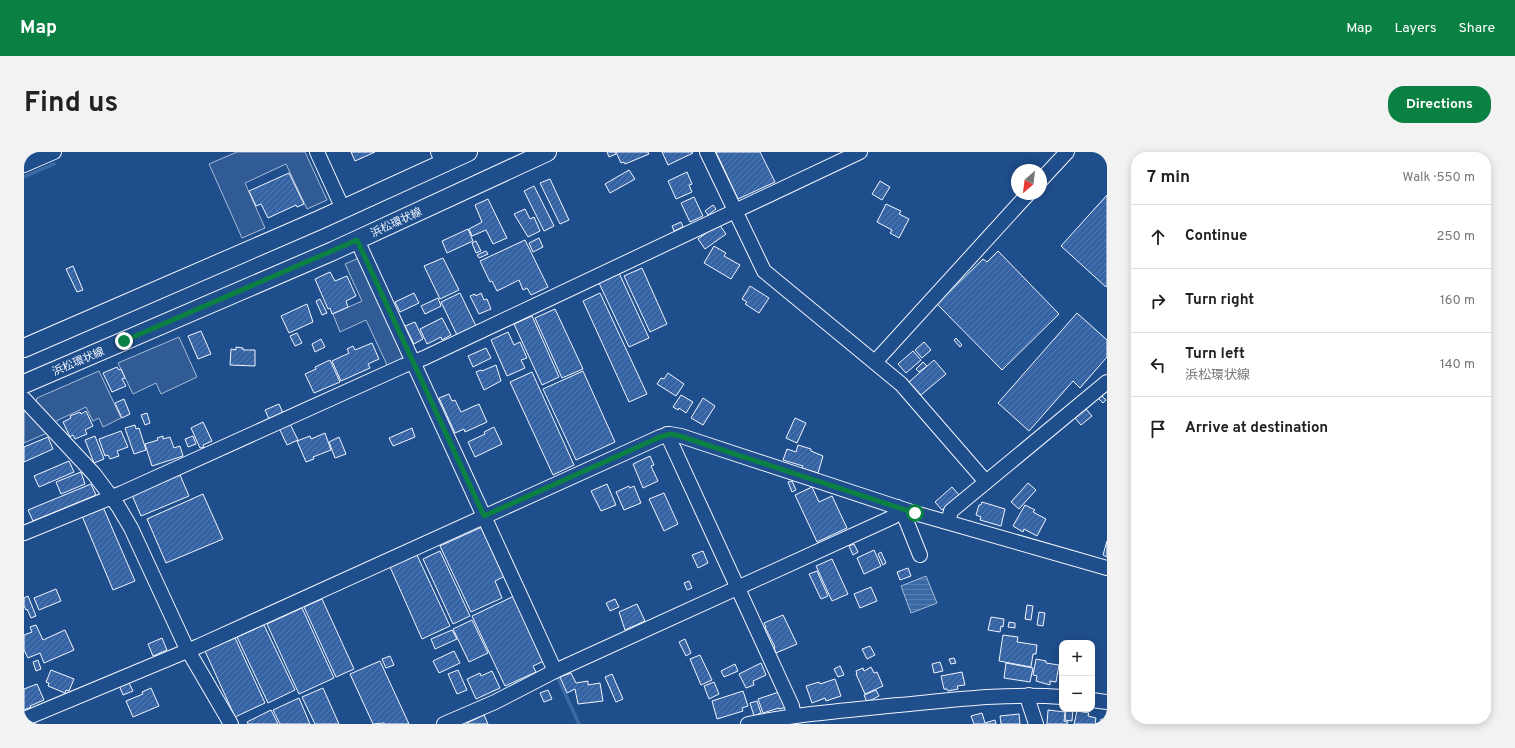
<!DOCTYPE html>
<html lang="en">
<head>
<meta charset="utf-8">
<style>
	:root { --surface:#fff; --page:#f2f2f2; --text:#222; --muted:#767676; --line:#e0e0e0; --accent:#0b8043 }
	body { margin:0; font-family:Overpass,"Noto Sans JP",sans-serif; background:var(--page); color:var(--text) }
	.controls { position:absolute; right:12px; bottom:12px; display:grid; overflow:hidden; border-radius:8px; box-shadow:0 2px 10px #0003 }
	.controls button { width:36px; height:36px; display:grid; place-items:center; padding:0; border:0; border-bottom:1px solid var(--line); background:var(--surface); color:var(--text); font:20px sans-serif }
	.compass { position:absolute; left:987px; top:12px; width:36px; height:36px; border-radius:50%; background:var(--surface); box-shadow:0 2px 10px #0003; rotate:208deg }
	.stop { position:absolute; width:12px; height:12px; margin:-9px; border:3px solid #0b8043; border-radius:50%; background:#fff }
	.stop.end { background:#0b8043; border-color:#fff; box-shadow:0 1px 4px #0008 }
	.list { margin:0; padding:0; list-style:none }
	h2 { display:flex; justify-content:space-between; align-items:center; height:52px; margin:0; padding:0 16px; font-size:17px }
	h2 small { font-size:13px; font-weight:400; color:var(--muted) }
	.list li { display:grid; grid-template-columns:26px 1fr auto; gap:12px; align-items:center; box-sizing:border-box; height:64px; padding:0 16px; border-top:1px solid var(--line) }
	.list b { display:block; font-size:15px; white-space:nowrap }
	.list p { margin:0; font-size:13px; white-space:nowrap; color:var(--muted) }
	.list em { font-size:13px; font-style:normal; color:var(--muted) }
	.icon { flex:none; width:22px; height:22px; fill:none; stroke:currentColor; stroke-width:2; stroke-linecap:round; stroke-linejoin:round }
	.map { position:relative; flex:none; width:1083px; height:572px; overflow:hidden; border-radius:16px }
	header { display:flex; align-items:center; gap:24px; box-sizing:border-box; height:56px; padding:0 20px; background:var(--accent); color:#fff }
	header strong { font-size:19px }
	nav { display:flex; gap:22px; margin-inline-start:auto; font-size:14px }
	.intro { display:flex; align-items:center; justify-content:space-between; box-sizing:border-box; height:96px; padding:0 24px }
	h1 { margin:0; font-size:28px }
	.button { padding:10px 18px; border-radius:16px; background:var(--accent); color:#fff; font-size:14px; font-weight:700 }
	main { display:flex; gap:24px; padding:0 24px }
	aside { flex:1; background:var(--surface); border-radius:16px; box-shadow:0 2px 10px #0003 }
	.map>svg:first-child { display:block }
</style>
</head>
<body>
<header>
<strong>Map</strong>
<nav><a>Map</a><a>Layers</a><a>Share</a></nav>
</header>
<div class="intro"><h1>Find us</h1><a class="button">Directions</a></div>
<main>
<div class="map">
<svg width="1083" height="572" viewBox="0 0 1083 572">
	<defs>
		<pattern id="water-rules" width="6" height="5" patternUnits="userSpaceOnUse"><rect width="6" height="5" fill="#3b69a3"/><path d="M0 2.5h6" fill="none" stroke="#587fb1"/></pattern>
		<pattern id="building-hatch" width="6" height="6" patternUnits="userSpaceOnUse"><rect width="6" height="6" fill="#3563a3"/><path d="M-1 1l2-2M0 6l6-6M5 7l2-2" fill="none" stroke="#537ab1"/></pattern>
	</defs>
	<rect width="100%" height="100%" fill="#1f4e8c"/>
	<g fill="#305b95" stroke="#a8bbd7">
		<path d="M213 0H281L303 48 283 57 262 12 221 31 241 76 218 86 185 12Z"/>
		<path d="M335 106 380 204 378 208 364 215 342 168 316 180 309 162 338 149 321 112Z"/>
		<path d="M155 185 173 225 137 242 132 231 109 242 94 211Z"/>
		<path d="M75 219 97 266 79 275 75 266 69 269 62 255 30 270 12 250 13 246Z"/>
		<path d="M2 259 23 281 0 291V260Z"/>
	</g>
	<path fill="url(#water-rules)" stroke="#a8bbd7" d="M902 424 913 451 887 461 877 434Z"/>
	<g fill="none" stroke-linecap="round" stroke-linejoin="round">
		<g stroke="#3b69a3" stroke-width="3.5">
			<path d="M0 25 30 12"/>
			<path d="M534 526 555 572"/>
		</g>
	</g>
	<g fill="url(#building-hatch)" stroke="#f2f6ff">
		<path d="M327 0H351L331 9Z"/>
		<path d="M583 0H591L592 2 585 5Z"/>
		<path d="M592 0H624L625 2 601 12 600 10 597 11Z"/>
		<path d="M638 0H668L669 1 644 13Z"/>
		<path d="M692 0H736L751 30 714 47Z"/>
		<path d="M605 18 611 27 586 41 581 32Z"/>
		<path d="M663 20 668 32 665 33 668 40 652 47 644 29Z"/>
		<path d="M265 21 280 52 273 55 272 53 244 66 237 52 232 54 225 39Z"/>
		<path d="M526 27 545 68 536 72 516 31Z"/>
		<path d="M856 29 866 35 858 48 848 42Z"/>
		<path d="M510 34 530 74 520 79 500 39Z"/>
		<path d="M1083 43V133L1082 135 1037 94Z"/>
		<path d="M670 45 679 64 666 70 657 51Z"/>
		<path d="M464 47 483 86 469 92 462 78 448 84 445 77 458 70 451 53Z"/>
		<path d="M862 52 877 59 875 62 885 67 875 86 866 81 868 78 853 70Z"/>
		<path d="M689 53 692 57 684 63 681 59Z"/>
		<path d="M501 57 506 67 510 65 516 79 504 85 490 62Z"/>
		<path d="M657 70 659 75 650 79 648 74Z"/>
		<path d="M695 72 702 82 681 97 674 87Z"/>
		<path d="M444 77 449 89 423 101 418 89Z"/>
		<path d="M515 86 519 95 509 100 505 91Z"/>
		<path d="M501 88 524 135 507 143 503 136 499 138 495 128 473 139 468 129 466 130 456 109Z"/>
		<path d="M452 89 457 99 452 101 448 91Z"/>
		<path d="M690 94 702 101 700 104 716 113 707 127 680 111Z"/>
		<path d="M462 99 464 102 455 106 453 103Z"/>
		<path d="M974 99 1035 162 978 218 913 152 959 107 963 110Z"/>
		<path d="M419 106 435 138 416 147 400 114Z"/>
		<path d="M49 114 59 138 53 140 42 117Z"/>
		<path d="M618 116 643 172 626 180 600 124Z"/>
		<path d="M306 120 311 129 323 124 332 144 322 149 324 155 308 162 306 156 304 157 291 127Z"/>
		<path d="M595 121 625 186 605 195 575 131Z"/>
		<path d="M726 134 745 146 735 161 721 152 723 150 718 147Z"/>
		<path d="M390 141 395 151 376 160 371 150Z"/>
		<path d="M436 141 452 174 433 183 417 150Z"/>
		<path d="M457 141 460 148 463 147 467 157 455 162 446 144 451 142 452 144Z"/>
		<path d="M576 141 623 242 605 250 559 149Z"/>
		<path d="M414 146 417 154 401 162 397 154Z"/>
		<path d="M296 147 303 161 298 163 292 149Z"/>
		<path d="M283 152 289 170 265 181 257 164Z"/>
		<path d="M531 157 559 217 538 226 511 166Z"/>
		<path d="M1053 161 1083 188V205L1056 236 1049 229 1005 279 974 251Z"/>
		<path d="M508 164 535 225 518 233 490 172Z"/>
		<path d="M418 166 427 183 418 188 417 185 403 192 396 177Z"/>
		<path d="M391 170 399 187 390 192 381 174Z"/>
		<path d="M177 179 187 202 174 207 164 184Z"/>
		<path d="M484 180 490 193 496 190 503 206 497 208 501 216 483 224 467 188Z"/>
		<path d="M273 181 278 191 271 194 266 184Z"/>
		<path d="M932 186 938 193 936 195 930 188Z"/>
		<path d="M297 187 301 195 291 200 288 192Z"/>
		<path d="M900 190 907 198 898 206 891 198Z"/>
		<path d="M348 191 355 207 344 212 346 216 317 229 308 209 325 201 323 197 329 194 331 198Z"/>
		<path d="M212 195 219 196V198H231V214L206 213 207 197 212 198Z"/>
		<path d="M462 196 467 206 449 215 444 204Z"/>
		<path d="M889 199 897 208 882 221 874 212Z"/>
		<path d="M306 208 316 230 290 241 281 222 292 217 291 215Z"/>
		<path d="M910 208 922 222 897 243 885 230Z"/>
		<path d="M899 210 903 214 895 220 892 217Z"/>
		<path d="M472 213 477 229 460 238 452 220 457 218 458 219Z"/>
		<path d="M93 215 95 218 97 217 101 226 98 227 102 234 88 240 79 221Z"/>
		<path d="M559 219 591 290 552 308 519 237Z"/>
		<path d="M508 220 550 313 529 323 486 230Z"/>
		<path d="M644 221 660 232 652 244 633 232 637 226 640 227Z"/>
		<path d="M425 242 428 249 431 248 437 260 455 252 463 270 441 280 440 277 431 281 415 246Z"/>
		<path d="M657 243 669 250 662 261 655 256 654 258 649 255Z"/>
		<path d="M1077 243 1082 248 1079 251 1074 246Z"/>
		<path d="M679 246 691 254 679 273 667 266Z"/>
		<path d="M100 247 106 262 98 266 91 251Z"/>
		<path d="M255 252 259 261 245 267 241 258Z"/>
		<path d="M1062 257 1068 264 1057 273 1051 266Z"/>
		<path d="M62 259 69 274 61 278 63 282 51 287 49 283 46 285 39 270 47 266 46 264 56 260 57 262Z"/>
		<path d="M123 261 126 271 121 273 117 263Z"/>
		<path d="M771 266 782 271 773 291 762 286Z"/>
		<path d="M179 270 188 289 179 293 180 295 176 296 167 276Z"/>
		<path d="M266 272 274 288 263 293 255 276Z"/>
		<path d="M111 273 112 277 115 276 122 298 110 302 101 276Z"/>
		<path d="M470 275 478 292 451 305 444 290 461 282 460 280Z"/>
		<path d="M388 276 391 285 369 294 365 286Z"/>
		<path d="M97 279 104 295 93 299 95 304 86 307 84 303 81 304 75 287Z"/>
		<path d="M301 281 307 298 289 305 290 307 282 310 273 289 286 284 287 287Z"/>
		<path d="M71 284 80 307 70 311 61 288Z"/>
		<path d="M139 284V287L146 285 150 296 156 294 159 304 128 314 121 292 134 288 133 286Z"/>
		<path d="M169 284 172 292 164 295 161 287Z"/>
		<path d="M24 285 29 297 0 310V295Z"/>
		<path d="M315 285 322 302 311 306 305 290Z"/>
		<path d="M774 293 787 297V299L799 304 794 321 778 316 779 314 759 308 763 297 772 300Z"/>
		<path d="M626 304 630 313 627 314 634 329 619 336 609 312Z"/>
		<path d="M45 309 50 320 15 335 10 324Z"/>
		<path d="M57 320 61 332 37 342 32 330Z"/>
		<path d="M156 323 165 344 117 364 108 343Z"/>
		<path d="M768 329 772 338 768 340 764 330Z"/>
		<path d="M1004 331 1012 338 995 357 987 350Z"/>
		<path d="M67 332 72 343 9 369 4 358Z"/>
		<path d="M583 332 592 353 577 359 567 339Z"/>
		<path d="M605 334 606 336 610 334 617 351 600 358 592 340Z"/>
		<path d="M788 335 795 350 808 344 823 376 793 390 771 343Z"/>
		<path d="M928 335 936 344 918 358 911 350Z"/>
		<path d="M640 341 654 372 640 379 625 347Z"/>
		<path d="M179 342 199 387 142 411 123 367Z"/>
		<path d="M958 350 981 357 977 374 956 368 957 365 952 363 955 353H957Z"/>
		<path d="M1001 353 1011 358 1009 360 1022 367 1013 384 1000 377 999 380 989 374Z"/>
		<path d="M79 355 111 429 89 438 58 364Z"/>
		<path d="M458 375 481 424 471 429 478 446 447 460 416 394Z"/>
		<path d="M1083 389V405L1079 403Z"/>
		<path d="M830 392 834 400 829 403 825 394Z"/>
		<path d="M850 398 857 414 840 422 833 406Z"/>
		<path d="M416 399 446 464 429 472 399 407Z"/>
		<path d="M679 399 684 411 674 416 668 403Z"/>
		<path d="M857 400 862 411 859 413 854 402Z"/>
		<path d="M393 403 426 474 398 487 366 415Z"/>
		<path d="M808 407 824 442 808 449 792 414Z"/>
		<path d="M884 416 887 424 876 428 873 420Z"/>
		<path d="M793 419 804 444 797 447 785 422Z"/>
		<path d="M665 429 668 436 663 438 660 431Z"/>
		<path d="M847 435 853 449 836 456 830 442Z"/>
		<path d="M32 437 37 449 15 458 10 446Z"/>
		<path d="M4 444 12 464 7 466 3 457 2 458 0 454V446Z"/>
		<path d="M490 444 520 509 509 514 512 520 481 534 448 464Z"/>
		<path d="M298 447 330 517 312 525 280 455Z"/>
		<path d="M591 447 595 455 586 459 582 451Z"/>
		<path d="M613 452 621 469 601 478 595 460Z"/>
		<path d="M1003 453 1009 454 1007 468 1001 467Z"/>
		<path d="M278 456 310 526 275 542 243 472Z"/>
		<path d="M1015 460 1021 461 1019 474 1013 473Z"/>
		<path d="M759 463 773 492 752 501 750 496 751 495 741 475H742L740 471Z"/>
		<path d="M967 465 980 467 979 475 977 474 976 480 964 478Z"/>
		<path d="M448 468 464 501 445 510 429 477Z"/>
		<path d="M985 470 991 471V476L984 475Z"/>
		<path d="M12 473 19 488 41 478 50 498 20 511 16 501 4 506 0 498V483L8 480 6 475Z"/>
		<path d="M240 473 271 538 244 551 213 485Z"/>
		<path d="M428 478 433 487 411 497 407 487Z"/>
		<path d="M979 483 994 485 993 490 1013 493 1012 502H1009L1007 515 975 509Z"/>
		<path d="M138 486 143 498 129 504 124 492Z"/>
		<path d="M211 486 241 551 211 565 181 499Z"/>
		<path d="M661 487 667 501 662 504 655 490Z"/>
		<path d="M846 494 851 503 843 507 838 497Z"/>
		<path d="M430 499 436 511 415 521 409 509Z"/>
		<path d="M676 503 688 528 677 533 666 507Z"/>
		<path d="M366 504 370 513 362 516 358 507Z"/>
		<path d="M930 506 932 511 927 512 925 507Z"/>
		<path d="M1012 507 1022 509V511L1035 513 1032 530 1026 529V533L1012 529 1013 524 1009 523Z"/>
		<path d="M14 508 17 517 12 519 9 510Z"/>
		<path d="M356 509 385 572H360V571L349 572 326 522Z"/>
		<path d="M916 510 919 519 910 521 908 512Z"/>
		<path d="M737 511 742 523 729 529 730 533 722 536 715 522Z"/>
		<path d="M982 511 1009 516 1006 530 980 526Z"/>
		<path d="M711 512 714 519 700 525 697 519Z"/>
		<path d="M816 514 820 523 814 525 810 517Z"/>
		<path d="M847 515 850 521 853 520 859 534 841 542 832 522H833L832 519 839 516 840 519Z"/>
		<path d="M27 518 50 527 45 539 42 538 41 541 24 534 25 531 22 530Z"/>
		<path d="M434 518 443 538 433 542 424 522Z"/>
		<path d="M468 519 476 536 452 547 443 527 456 521 457 524Z"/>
		<path d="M938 520 941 533 933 534 934 537 924 539 923 537H920L917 524Z"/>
		<path d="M547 521 552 531 564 529V533L576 531 579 549 554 552 551 537 543 541 536 525Z"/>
		<path d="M588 522 599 547 592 550 581 525Z"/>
		<path d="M811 527 817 544 802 549 801 546 788 551 782 534 795 530 796 532Z"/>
		<path d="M104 529 109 539 99 543 95 533Z"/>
		<path d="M690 530 695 542 685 547 680 534Z"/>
		<path d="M13 532 20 548 6 554 7 555 0 558V537Z"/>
		<path d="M127 536 135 554 109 565 102 549 119 542 118 540Z"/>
		<path d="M299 536 315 572H291L278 545Z"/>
		<path d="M524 538 528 547 520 550 516 541Z"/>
		<path d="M852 538 855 544 843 550 840 543Z"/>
		<path d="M719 539 724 554 718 556 719 559 693 567 688 549Z"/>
		<path d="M758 539 763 555 755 557V556L739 561 734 547Z"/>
		<path d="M275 546 286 572H256L249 558Z"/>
		<path d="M733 549 737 561 730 564 726 551Z"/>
		<path d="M1042 557H1049L1048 569 1041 568Z"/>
		<path d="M247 558 254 572H224L223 570Z"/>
		<path d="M1024 558 1041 560 1040 569 1044 570 1043 572H1023Z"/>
		<path d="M1053 559 1065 561 1064 564 1072 566 1071 572H1050Z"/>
		<path d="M958 561 961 571 971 568 972 572H950L947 564Z"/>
		<path d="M995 562 996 572H977L976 564Z"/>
		<path d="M460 563 464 572H443V571Z"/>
		<path d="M1077 567 1083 568V572H1076Z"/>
	</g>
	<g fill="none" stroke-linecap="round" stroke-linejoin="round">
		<defs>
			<g id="minor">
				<path d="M293 0 319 57"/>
				<path d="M414 0 419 11"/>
				<path d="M683 0 740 119 877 232 962 330"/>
				<path d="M0 13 30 0"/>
				<path d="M1017 28 1043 0"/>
				<path d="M333 88 531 519"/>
				<path d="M851 210 1004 42"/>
				<path d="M0 247 70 322 94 354 107 376 162 495 207 572"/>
				<path d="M643 282 768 554 770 564"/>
				<path d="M873 355 882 368 896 403"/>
				<path d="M924 370 927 359 1083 230"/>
				<path d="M0 381 98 341 379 214 400 206 836 0"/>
				<path d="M1005 543V551L1012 572"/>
				<path d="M1068 548 1083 550"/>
				<path d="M0 567 175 494 636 285 646 282 657 284 891 361 1083 416"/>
				<path d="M420 572 471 550 531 519 869 365 873 355"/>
				<path d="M724 572C774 562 824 558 875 553 929 548 983 541 1038 545"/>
			</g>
			<g id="major">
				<path d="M0 196 295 68 444 0"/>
				<path d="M0 232 309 99 523 0"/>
			</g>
		</defs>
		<use href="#minor" stroke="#f2f6ff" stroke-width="16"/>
		<use href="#major" stroke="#f2f6ff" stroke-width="20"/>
		<use href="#minor" stroke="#1f4e8c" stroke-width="14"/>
		<use href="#major" stroke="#1f4e8c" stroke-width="18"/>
	</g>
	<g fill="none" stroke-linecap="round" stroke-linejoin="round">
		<path stroke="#0b8043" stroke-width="5" d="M100 189 333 88 460 364 636 285 646 282 656 284 891 361"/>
	</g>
	<g text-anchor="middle" stroke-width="3" stroke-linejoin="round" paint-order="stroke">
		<g font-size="11" fill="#f2f6ff" stroke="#1f4e8c">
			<text transform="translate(372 70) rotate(-25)" y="4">浜松環状線</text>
			<text transform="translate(54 209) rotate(-23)" y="4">浜松環状線</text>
		</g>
	</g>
</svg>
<div class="controls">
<button>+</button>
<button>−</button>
</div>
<svg class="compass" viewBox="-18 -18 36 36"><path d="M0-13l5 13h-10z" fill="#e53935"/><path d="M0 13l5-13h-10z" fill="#767676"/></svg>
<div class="stop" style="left:891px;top:361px"></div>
<div class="stop end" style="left:100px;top:189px"></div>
</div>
<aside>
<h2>7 min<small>Walk · 550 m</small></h2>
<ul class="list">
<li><svg class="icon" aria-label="ahead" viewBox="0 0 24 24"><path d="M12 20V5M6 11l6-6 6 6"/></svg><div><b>Continue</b></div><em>250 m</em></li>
<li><svg class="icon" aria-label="right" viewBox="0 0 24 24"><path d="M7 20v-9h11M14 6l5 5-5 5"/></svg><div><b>Turn right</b></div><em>160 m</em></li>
<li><svg class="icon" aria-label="left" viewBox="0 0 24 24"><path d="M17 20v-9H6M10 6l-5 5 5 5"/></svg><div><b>Turn left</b><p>浜松環状線</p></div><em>140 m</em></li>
<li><svg class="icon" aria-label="arrive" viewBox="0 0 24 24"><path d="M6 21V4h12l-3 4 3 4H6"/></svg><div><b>Arrive at destination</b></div></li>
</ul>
</aside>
</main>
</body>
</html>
